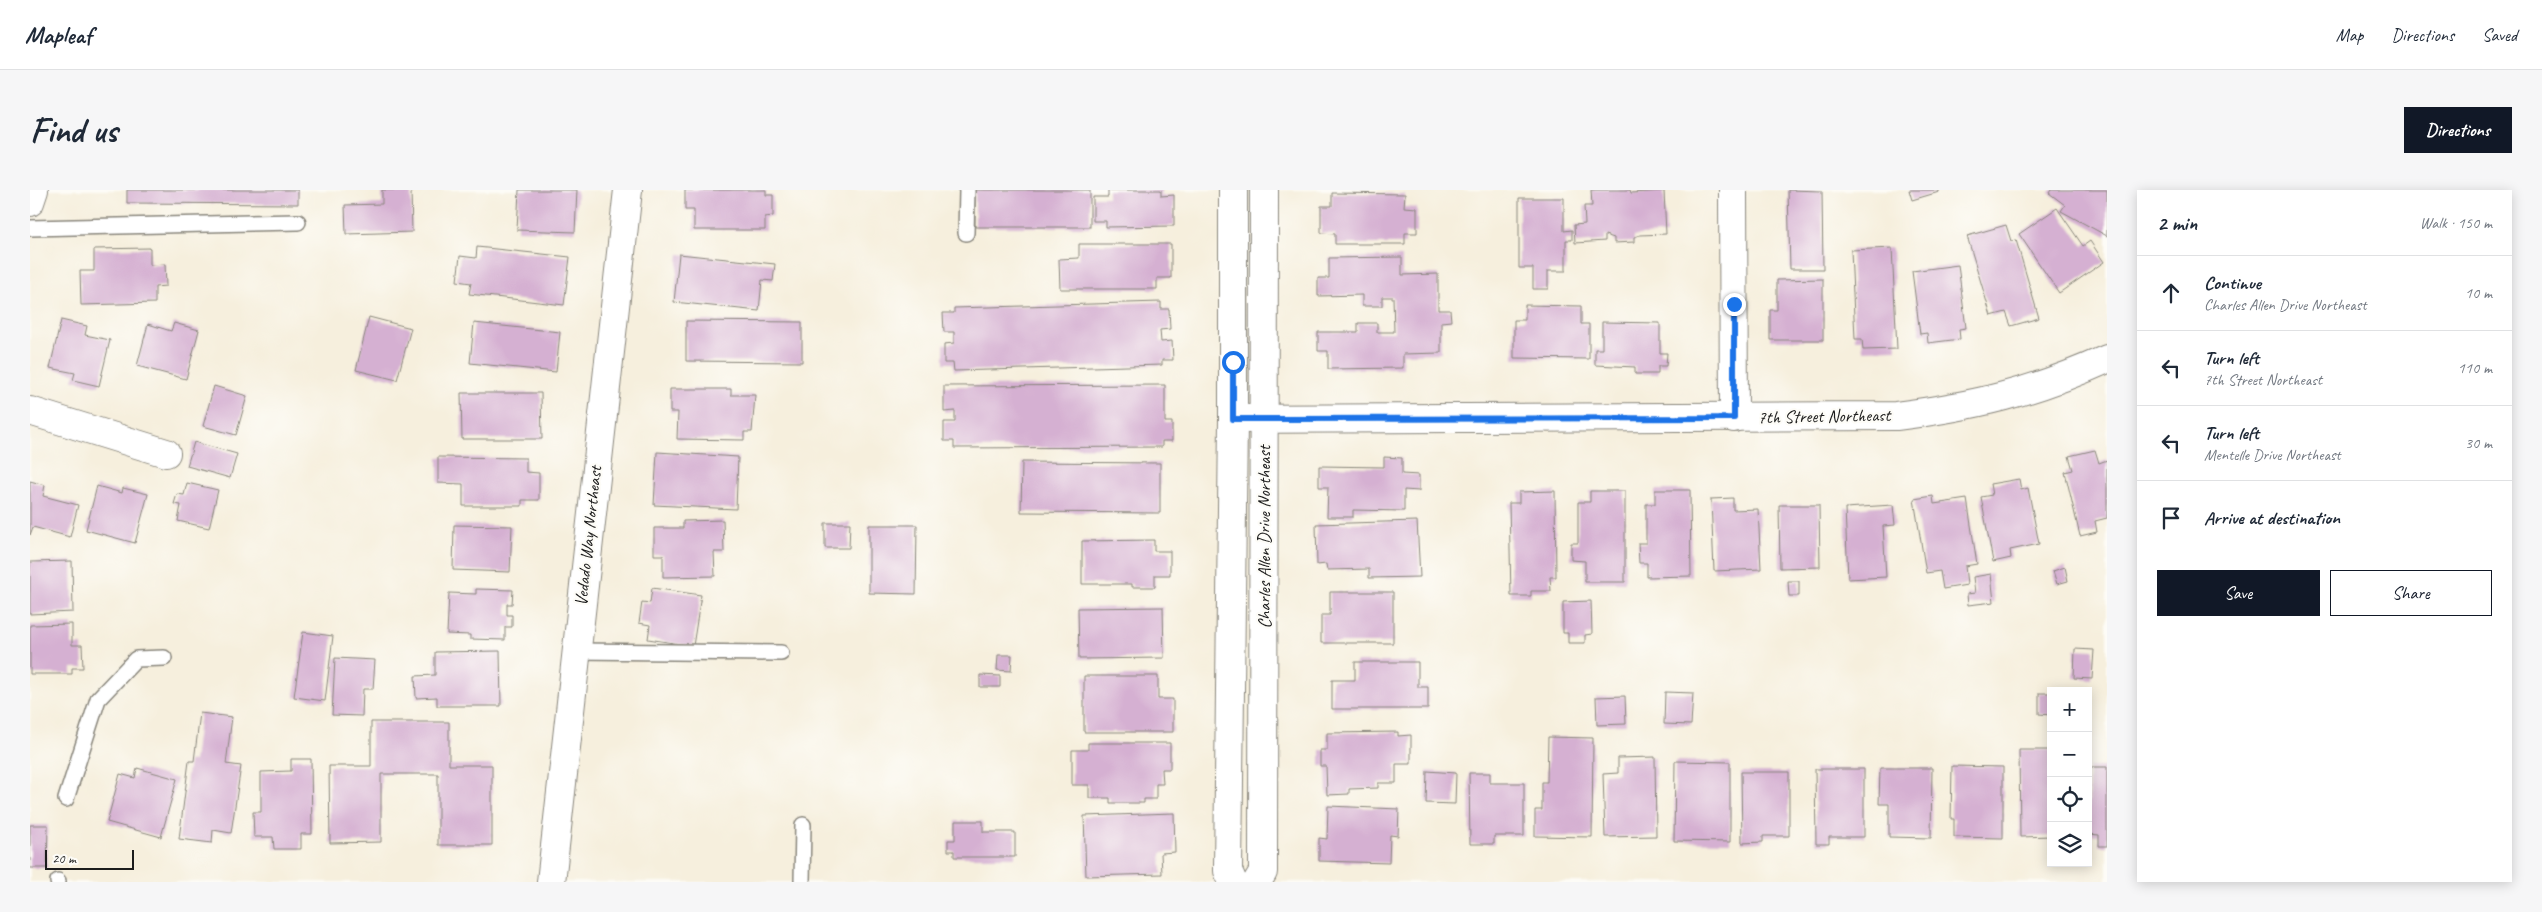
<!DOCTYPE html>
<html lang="en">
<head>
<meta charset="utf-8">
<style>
	:root { --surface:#fff; --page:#f6f6f7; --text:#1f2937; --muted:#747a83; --line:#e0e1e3; --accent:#111827 }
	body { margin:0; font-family:Caveat,sans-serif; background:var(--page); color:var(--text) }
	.controls { position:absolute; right:15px; bottom:15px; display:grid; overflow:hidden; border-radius:0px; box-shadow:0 2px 12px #0003 }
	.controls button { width:45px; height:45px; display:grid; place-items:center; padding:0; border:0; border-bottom:1px solid var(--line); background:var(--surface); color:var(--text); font:25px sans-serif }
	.scale { position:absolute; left:15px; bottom:12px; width:89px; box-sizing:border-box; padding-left:5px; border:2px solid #1c1c1c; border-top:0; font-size:14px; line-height:18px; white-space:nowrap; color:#1c1c1c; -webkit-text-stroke:4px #fdfcf7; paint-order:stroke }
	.stop { position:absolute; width:15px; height:15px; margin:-11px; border:4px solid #1a73e8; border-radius:50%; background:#fff }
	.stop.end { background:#1a73e8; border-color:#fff; box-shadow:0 1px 5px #0008 }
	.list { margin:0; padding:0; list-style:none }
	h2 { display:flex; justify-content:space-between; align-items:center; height:65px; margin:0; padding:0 20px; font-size:21px }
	h2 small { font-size:16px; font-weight:400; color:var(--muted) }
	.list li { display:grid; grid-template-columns:32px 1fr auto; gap:15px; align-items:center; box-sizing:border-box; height:75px; padding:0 20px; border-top:1px solid var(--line) }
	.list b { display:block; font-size:19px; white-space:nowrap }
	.list p { margin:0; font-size:16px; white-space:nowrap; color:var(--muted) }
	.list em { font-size:16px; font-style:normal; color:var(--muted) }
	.actions { display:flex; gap:10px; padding:15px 20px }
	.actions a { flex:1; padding:11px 0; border:1px solid var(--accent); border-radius:0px; text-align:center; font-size:18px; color:var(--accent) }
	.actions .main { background:var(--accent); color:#fff }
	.icon { flex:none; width:28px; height:28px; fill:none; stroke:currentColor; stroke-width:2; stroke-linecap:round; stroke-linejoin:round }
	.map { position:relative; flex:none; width:2077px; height:692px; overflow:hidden; border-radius:0px }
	header { display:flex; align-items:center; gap:30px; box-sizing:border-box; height:70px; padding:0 25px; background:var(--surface); border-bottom:1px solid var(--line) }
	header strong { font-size:24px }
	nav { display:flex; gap:28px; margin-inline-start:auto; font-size:18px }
	.intro { display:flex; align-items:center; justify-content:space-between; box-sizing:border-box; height:120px; padding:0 30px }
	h1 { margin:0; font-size:35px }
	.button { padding:12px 22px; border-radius:0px; background:var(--accent); color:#fff; font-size:18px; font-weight:700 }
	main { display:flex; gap:30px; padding:0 30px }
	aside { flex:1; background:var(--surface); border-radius:0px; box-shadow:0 2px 12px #0003 }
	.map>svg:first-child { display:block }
</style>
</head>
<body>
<header>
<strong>Mapleaf</strong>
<nav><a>Map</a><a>Directions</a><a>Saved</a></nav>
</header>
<div class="intro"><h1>Find us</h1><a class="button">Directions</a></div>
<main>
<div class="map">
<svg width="2077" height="692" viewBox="0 0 2077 692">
	<rect width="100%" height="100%" fill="#fdfcf7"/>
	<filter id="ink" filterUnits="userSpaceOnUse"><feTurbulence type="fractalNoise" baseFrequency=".02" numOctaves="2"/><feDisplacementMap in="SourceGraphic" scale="10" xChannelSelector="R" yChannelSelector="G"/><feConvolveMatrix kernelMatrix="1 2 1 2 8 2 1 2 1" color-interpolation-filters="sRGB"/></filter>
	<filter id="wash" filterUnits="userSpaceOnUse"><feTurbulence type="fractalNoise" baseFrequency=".0096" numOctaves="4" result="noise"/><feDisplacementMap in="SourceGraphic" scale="20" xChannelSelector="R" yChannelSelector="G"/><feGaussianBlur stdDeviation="1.12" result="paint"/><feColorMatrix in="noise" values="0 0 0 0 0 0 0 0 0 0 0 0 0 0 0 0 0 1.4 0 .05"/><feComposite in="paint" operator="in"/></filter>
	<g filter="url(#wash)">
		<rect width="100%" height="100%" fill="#f6efdd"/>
		<g id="blocks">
			<g fill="#d5b0d2">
				<path d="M97 0H268V14L97 13Z"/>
				<path d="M352 0H381L382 42 316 44 315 15 352 14Z"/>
				<path d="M489 0H547L545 42 487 40Z"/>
				<path d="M655 0H736V5H743V26L735 27V40H664V20H655Z"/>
				<rect x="945" y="0" width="115" height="37"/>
				<path d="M1078 0H1131V6L1144 5V36L1076 37V31H1063V7H1078Z"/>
				<path d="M1561 0H1600L1601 3 1634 1 1636 44 1610 45 1604 47V52L1584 53V48L1575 45V51L1545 53 1544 35 1555 34 1554 16H1562Z"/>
				<path d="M1758 0 1792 1 1793 79H1760Z"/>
				<path d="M1879 0H1909V2L1882 10Z"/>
				<path d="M2021 0H2077V46L2031 21 2035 15 2019 3Z"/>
				<path d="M1302 3 1375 4 1374 17 1387 18V43H1375V54H1305V44L1291 43V16H1302Z"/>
				<path d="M1489 8H1534V41L1542 40V50H1536V81H1518V99H1503V78H1489Z"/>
				<path d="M2027 18 2053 56 2060 51 2074 72 2029 103 1989 44Z"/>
				<path d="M1976 35 1981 51 1986 50 2009 128 1981 136 1976 122 1961 126 1937 46Z"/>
				<path d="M1049 54H1141V88H1127V99H1030L1029 69 1049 68Z"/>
				<path d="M447 57 540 67 534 115 439 104 441 93 427 91 430 66 446 68Z"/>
				<path d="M120 58V75L135 74 136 96 125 97V113L51 115 50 81H64V59Z"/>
				<path d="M1862 58 1867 159 1833 160 1832 149H1825L1821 60Z"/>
				<path d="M649 64 745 74 743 91 732 90 729 121 644 112Z"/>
				<path d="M1372 67V85L1408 84V120H1420L1421 131 1411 132V163L1373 164V178L1298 179V161H1288V142H1328V133H1347V142H1364L1363 107H1352V116H1332V105L1288 106V88H1299V68Z"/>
				<path d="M1928 75 1936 138 1929 139 1930 149 1898 153 1897 143 1890 144 1882 81Z"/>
				<path d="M1793 89V150H1740V120H1747V90Z"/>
				<path d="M1131 112V119H1139L1140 139 1130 140 1131 152 1142 151 1143 170H1132V175L924 181 923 173H914V154L924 153V142H914L913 123H924V118Z"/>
				<path d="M1495 115 1551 116V134H1559V169L1484 168V130H1495Z"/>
				<path d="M339 127 381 138 367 190 326 180Z"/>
				<path d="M31 130 57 136 55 145 80 150 69 196 43 190 45 183 20 178Z"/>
				<path d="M656 131 772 132V172L656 171Z"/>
				<path d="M1572 132 1630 133V163H1637L1636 176H1628V184H1605V177L1565 175V159H1572Z"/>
				<path d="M144 133 169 140 156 189 107 176 118 134 141 141Z"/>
				<path d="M444 133 530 142 526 182 440 173Z"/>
				<path d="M1135 195V232H1142V251H1132V257L924 258V251H914V232H925V221L914 222V196Z"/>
				<path d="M184 196 217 206 206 245 173 236Z"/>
				<path d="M640 199H701V205H725L722 242H714V250L647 249 648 222H640Z"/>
				<path d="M431 203H511L512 249H432Z"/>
				<path d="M164 252 207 264 200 288 157 276Z"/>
				<path d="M2065 260 2069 273 2077 270V328L2065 331 2067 342 2050 346 2035 282 2043 280 2039 266Z"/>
				<path d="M627 262 708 267 706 319 624 315Z"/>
				<path d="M408 267 496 268V282L509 283V310H492V316H433V294L408 293Z"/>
				<path d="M1354 267 1372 268V284L1389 285V301L1374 300V321L1323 320V327H1297L1298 297H1289V276L1354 277Z"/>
				<path d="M992 272 1130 273V323L991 322Z"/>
				<path d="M1989 289 1991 300 1998 298 2009 354 1980 360 1981 368 1963 372 1951 307 1962 305 1960 294Z"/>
				<path d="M0 291 15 295 13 306 48 315 40 347 3 337 0 345Z"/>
				<path d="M157 293 188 300 179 338 148 331 151 315 144 314 147 304 154 305Z"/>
				<path d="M67 296 92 303 93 298 118 304 105 353 56 340Z"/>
				<path d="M1625 300H1660L1661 386 1617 387V373H1609L1608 353H1616V314H1625Z"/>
				<path d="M1525 301 1526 387H1520L1521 401H1501V406H1481L1479 313H1489V302Z"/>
				<path d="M1560 301H1595V392H1555V371L1541 370V353H1548V312H1560Z"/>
				<path d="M1903 306 1904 314 1937 309 1947 374 1935 376 1937 395 1913 399 1910 381 1896 383 1884 309Z"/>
				<path d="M1703 308V320L1728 319 1731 379 1684 381 1681 309Z"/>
				<path d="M1749 315H1789L1790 377 1750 378Z"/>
				<path d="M1863 315 1865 335 1853 336 1856 387 1818 389 1815 318Z"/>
				<path d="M693 330 694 362H684L685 386 633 387V365H624V338H653V331Z"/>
				<path d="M1387 331 1390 387 1339 388V379L1297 380 1296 374 1287 375 1286 334Z"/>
				<path d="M795 333H820L819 358H795Z"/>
				<path d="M424 335 482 336 480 382 423 380Z"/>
				<path d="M839 335H887L886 404 839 403Z"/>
				<path d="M1124 350V361H1140V385H1125V397H1102V394H1052V351Z"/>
				<path d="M42 371 43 422 0 424V372Z"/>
				<path d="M2035 377 2038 391 2027 394 2023 381Z"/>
				<path d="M1961 384 1964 412 1938 415 1937 404 1945 403 1943 387Z"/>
				<path d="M1758 391H1769V406H1759Z"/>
				<path d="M622 398 671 405 663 456 618 449 620 435 609 433 612 412 620 413Z"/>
				<path d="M446 399 483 400 482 414H477V425H482V437H475V450L440 449V445L417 444 419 403 446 404Z"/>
				<path d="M1300 402H1363V453H1291V425H1300Z"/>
				<path d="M1561 411 1562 444 1555 445V453H1538V443H1533V412Z"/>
				<path d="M1133 417 1134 468 1049 469 1048 418Z"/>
				<path d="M42 434V455H52L53 478H42V484H0V435Z"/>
				<path d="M273 442 303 446 295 511 264 507Z"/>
				<path d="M2045 459 2064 460 2062 489 2044 488Z"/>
				<path d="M470 461 471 516H407V507L386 508 385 486 405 485V462Z"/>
				<path d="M968 465H982L981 481 967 480Z"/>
				<path d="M305 468 345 470 343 499H333L332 526 302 525Z"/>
				<path d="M1325 472H1388V497H1398V519H1302V490H1325Z"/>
				<path d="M950 485 970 486V497H950Z"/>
				<path d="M1054 486H1128V509H1143V542H1054Z"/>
				<path d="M1635 502 1663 503 1661 535 1634 534Z"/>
				<path d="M2009 503H2021V525L2009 524Z"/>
				<path d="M1595 506 1596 534 1567 535 1566 507Z"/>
				<path d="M170 523 202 527 196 574 211 576 201 643 183 640 182 653 149 649 159 571H164Z"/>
				<path d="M341 532H419V575H462V655H408V584H351V652L300 653 299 576H341Z"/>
				<path d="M1368 542V546L1381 545V574H1366V593H1348V598L1319 599V604L1297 605 1296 576H1290V560H1297V543Z"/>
				<path d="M1518 547 1563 548 1562 647 1505 646V620H1512V592H1517Z"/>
				<path d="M1058 553H1140V579H1132L1133 594H1126V609H1114V613H1080V608H1059V595H1042V560H1058Z"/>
				<path d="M1989 560H2021V646L1990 647Z"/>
				<path d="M1625 567 1626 646 1575 647 1573 584 1588 583V568Z"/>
				<path d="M261 569H281L282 644H271V659H244L243 647H224L223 622H231V582L261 581Z"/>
				<path d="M1645 571 1700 572V652L1644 651Z"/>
				<path d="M1922 576 1973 577V648L1924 647V629H1921Z"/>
				<path d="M2059 577H2077V656H2069V645L2059 644Z"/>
				<path d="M107 578 147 589 131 647 77 632 90 584 105 588Z"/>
				<path d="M1850 578H1902L1901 648 1859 647V614H1849Z"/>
				<path d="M1785 579H1834V647H1799V654H1786Z"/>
				<path d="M1397 581 1426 583 1425 614 1396 613Z"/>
				<path d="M1711 582H1759V646H1733V652L1712 653Z"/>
				<path d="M1439 583H1460V593H1494V646H1464V654H1440Z"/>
				<path d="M1298 616 1369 619 1368 646 1360 645 1359 673 1289 671V648L1297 649Z"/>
				<path d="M1144 623 1145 662 1131 663 1132 684 1056 686 1054 626Z"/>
				<path d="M925 631H953V642H985V667H924V661H918V650H925Z"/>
				<path d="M0 635H18L17 678H0Z"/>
			</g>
		</g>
	</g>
	<g filter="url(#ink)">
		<use href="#blocks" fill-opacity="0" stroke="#89867c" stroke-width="1"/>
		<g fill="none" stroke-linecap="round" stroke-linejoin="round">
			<defs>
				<g id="service">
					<path d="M0 38 268 32"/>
					<path d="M936 43 937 0"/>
					<path d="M545 461 751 463"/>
					<path d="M36 609 68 509 106 469 134 468"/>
					<path d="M28 692V691"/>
					<path d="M772 692 773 635"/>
				</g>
				<g id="minor">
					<path d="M1703 0 1704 228"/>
					<path d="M0 221 136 263"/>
					<path d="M1203 229 1866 226C1945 216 2004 202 2077 169"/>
					<path d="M521 692 598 0"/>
				</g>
				<g id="tertiary">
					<path d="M1203 0V229L1198 681 1203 692"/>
					<path d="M1227 692 1233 682 1234 0"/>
				</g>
				<path id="secondary" d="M0 12 4 0"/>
			</defs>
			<use href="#service" stroke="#89867c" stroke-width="18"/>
			<use href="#minor" stroke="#89867c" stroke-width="30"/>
			<use href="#tertiary" stroke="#89867c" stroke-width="30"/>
			<use href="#secondary" stroke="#89867c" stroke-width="30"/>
			<use href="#service" stroke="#fff" stroke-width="15"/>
			<use href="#minor" stroke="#fff" stroke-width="28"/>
			<use href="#tertiary" stroke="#fff" stroke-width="28"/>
			<use href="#secondary" stroke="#fff" stroke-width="28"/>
		</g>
	</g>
	<g fill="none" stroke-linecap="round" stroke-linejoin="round" filter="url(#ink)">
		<path stroke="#1a73e8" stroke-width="6" d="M1203 172V229L1704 228V114"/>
	</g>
	<g text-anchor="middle" stroke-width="4.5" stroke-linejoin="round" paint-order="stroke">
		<g font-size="18" fill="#1c1c1c" stroke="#fdfcf7">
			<text transform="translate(1794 226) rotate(-1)" y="6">7th Street Northeast</text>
			<text transform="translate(558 346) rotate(-84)" y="6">Vedado Way Northeast</text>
			<text transform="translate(1234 347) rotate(-90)" y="6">Charles Allen Drive Northeast</text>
		</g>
	</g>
</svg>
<div class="controls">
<button>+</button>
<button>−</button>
<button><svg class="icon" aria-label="locate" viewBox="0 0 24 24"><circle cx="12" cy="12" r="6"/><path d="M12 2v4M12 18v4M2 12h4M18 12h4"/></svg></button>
<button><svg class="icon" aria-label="layers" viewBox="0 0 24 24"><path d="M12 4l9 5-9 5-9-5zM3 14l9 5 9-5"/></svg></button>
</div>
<div class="scale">20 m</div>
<div class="stop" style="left:1203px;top:172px"></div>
<div class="stop end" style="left:1704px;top:114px"></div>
</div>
<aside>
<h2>2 min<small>Walk · 150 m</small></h2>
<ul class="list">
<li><svg class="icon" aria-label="ahead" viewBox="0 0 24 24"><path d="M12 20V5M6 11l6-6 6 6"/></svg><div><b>Continue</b><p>Charles Allen Drive Northeast</p></div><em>10 m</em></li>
<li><svg class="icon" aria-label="left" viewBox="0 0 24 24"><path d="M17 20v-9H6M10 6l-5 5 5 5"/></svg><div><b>Turn left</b><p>7th Street Northeast</p></div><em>110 m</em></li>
<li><svg class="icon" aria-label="left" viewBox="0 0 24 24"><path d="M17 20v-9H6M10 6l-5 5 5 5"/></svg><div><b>Turn left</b><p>Mentelle Drive Northeast</p></div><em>30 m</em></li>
<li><svg class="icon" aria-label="arrive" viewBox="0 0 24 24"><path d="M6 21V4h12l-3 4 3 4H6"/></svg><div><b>Arrive at destination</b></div></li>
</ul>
<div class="actions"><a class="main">Save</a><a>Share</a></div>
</aside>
</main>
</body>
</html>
